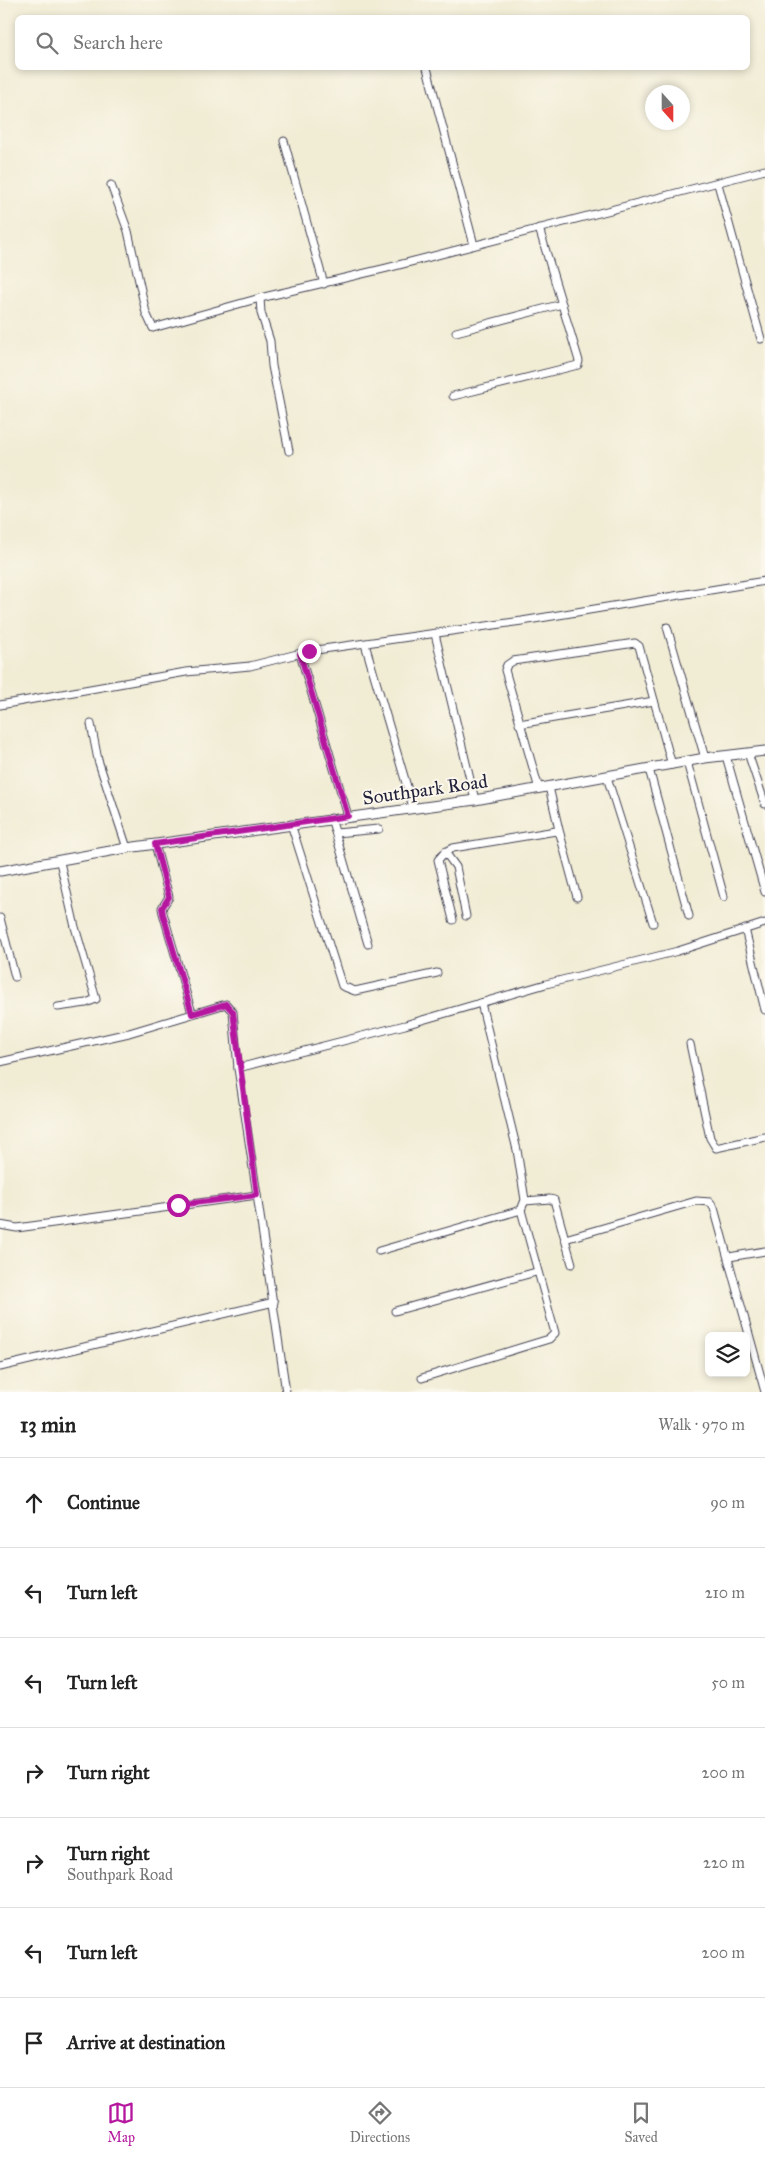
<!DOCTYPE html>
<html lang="en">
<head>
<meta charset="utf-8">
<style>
	:root { --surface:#fff; --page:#f6f6f6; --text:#222; --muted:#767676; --line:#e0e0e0; --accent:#b5179e }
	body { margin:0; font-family:"IM FELL Great Primer",serif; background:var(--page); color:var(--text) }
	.controls { position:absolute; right:15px; bottom:15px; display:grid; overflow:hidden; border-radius:8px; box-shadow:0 2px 8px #0003 }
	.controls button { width:45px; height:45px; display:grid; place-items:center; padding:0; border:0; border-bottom:1px solid var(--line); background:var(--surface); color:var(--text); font:25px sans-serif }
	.compass { position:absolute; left:645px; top:85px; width:45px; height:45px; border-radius:50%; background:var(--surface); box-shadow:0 2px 8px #0003; rotate:159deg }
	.stop { position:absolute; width:15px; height:15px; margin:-11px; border:4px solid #b5179e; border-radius:50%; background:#fff }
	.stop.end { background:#b5179e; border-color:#fff; box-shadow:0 1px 5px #0008 }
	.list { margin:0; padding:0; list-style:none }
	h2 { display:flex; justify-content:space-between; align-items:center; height:65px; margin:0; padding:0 20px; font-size:21px }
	h2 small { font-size:16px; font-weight:400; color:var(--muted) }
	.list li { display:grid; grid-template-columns:32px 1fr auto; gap:15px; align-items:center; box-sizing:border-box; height:90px; padding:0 20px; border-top:1px solid var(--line) }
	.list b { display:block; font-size:19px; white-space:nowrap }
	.list p { margin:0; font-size:16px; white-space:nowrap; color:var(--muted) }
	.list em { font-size:16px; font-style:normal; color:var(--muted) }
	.icon { flex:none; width:28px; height:28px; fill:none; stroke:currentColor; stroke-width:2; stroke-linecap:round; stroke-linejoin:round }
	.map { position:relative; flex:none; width:765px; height:1392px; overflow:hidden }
	.search { position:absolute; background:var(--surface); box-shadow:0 2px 8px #0003; left:15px; right:15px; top:15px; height:55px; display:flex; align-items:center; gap:12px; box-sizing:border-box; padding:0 18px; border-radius:8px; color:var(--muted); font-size:19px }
	.sheet { height:695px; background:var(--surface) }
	nav { display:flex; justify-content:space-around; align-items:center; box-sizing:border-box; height:70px; border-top:1px solid var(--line); background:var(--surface); font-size:14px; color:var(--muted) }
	nav a { display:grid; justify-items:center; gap:2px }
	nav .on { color:var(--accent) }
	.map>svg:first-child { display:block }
</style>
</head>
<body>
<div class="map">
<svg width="765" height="1392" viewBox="0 0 765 1392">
	<rect width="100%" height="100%" fill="#fbf7ec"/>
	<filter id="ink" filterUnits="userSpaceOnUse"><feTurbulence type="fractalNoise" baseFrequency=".02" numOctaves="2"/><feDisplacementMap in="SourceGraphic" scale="10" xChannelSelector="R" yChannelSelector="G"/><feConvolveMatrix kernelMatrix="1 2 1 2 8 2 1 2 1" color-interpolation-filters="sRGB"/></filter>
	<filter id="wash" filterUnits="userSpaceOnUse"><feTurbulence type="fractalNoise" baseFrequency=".0096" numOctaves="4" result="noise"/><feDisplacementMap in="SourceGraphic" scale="20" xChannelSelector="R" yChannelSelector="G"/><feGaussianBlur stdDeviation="1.12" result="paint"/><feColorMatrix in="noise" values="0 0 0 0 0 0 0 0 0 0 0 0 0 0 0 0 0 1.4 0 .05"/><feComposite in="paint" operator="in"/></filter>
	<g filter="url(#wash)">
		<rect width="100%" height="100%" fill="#f1ecd4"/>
	</g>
	<g filter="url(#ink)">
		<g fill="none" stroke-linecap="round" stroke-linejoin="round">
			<defs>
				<g id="minor">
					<path d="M427 68 474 245"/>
					<path d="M284 141 324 284"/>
					<path d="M718 184 761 339"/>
					<path d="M111 185 128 231 146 313 153 328 260 298 387 268 765 170"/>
					<path d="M260 298 261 313 270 341 272 366 289 451"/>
					<path d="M456 332 562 304"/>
					<path d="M453 396 578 365 579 361 539 228"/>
					<path d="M667 627 705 758"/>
					<path d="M435 634 475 800"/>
					<path d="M365 644 413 807"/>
					<path d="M300 654 348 816"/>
					<path d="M0 705 186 672 250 666 309 651 522 621 765 581"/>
					<path d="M91 724 98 760 127 848"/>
					<path d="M519 724 654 701"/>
					<path d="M748 753 765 804"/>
					<path d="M726 756 765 892"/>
					<path d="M687 762 724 897"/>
					<path d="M649 769 689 916"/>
					<path d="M607 777 653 923"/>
					<path d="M549 787 560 834"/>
					<path d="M539 789 505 670 507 665 513 661 635 643 639 646 672 765"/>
					<path d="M331 818 368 944"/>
					<path d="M291 824 342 986 355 991 437 973"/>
					<path d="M336 833 379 829"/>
					<path d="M155 844 169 897 162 908 163 913 192 1013"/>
					<path d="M445 852 453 848 556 831 560 834 577 897"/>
					<path d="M0 918 15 977"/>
					<path d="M453 920 438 860 445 852 456 867 466 916"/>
					<path d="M745 929 765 1010"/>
					<path d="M58 1007 86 1003 96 999 75 927 60 862"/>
					<path d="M690 1044 710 1138 716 1148 765 1137"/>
					<path d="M0 1062 129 1033 226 1004 233 1012 238 1068 405 1025 546 984 678 951 765 923"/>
					<path d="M238 1068 257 1195"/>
					<path d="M525 1201 550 1199 554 1200 572 1264"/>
					<path d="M0 1225 17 1228 68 1221 257 1195 286 1392"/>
					<path d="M565 1239 696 1201 710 1202 714 1208 765 1392"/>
					<path d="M379 1251 521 1210"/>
					<path d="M729 1257 765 1251"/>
					<path d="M395 1311 536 1272"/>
					<path d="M0 1367 274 1302"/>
					<path d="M422 1378 549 1339 555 1333 521 1210 525 1200 517 1150 481 1003"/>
				</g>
				<path id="tertiary" d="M0 871 127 848 475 800 705 758 765 751"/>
			</defs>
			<use href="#minor" stroke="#414052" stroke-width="9"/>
			<use href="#tertiary" stroke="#414052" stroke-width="11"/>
			<use href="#minor" stroke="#fff" stroke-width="7"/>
			<use href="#tertiary" stroke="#fff" stroke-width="9"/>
		</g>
	</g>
	<g fill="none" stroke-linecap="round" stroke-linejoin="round" filter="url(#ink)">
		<path stroke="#b5179e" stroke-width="6" d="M178 1205 257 1195 233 1012 226 1004 192 1014 163 914 162 908 169 897 155 844 348 816 300 654 309 651"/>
	</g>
	<g text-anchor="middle" stroke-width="4" stroke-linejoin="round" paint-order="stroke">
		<g font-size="19" fill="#22223b" stroke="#fbf7ec">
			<text transform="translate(425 789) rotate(-8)" y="7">Southpark Road</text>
		</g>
	</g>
</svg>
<div class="controls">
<button><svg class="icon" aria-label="layers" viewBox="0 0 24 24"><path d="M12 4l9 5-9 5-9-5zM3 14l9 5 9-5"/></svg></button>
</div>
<svg class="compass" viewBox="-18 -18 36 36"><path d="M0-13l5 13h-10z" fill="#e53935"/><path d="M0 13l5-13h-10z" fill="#767676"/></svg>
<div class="stop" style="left:178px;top:1205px"></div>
<div class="stop end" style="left:309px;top:651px"></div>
<div class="search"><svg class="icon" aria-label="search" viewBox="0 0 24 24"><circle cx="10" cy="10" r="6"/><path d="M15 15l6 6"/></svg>Search here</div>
</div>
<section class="sheet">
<h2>13 min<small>Walk · 970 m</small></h2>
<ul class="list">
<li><svg class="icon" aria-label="ahead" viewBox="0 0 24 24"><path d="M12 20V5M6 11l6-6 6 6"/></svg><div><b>Continue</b></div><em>90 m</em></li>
<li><svg class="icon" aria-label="left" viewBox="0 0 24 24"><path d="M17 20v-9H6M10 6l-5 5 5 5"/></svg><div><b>Turn left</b></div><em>210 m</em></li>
<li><svg class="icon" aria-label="left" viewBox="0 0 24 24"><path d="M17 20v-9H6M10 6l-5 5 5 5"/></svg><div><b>Turn left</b></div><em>50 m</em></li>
<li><svg class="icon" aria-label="right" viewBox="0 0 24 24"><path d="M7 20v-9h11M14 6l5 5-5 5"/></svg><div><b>Turn right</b></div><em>200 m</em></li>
<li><svg class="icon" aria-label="right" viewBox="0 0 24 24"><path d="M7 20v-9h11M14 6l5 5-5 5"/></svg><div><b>Turn right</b><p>Southpark Road</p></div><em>220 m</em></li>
<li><svg class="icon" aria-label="left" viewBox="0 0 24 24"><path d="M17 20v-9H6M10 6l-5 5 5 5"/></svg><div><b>Turn left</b></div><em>200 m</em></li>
<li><svg class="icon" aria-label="arrive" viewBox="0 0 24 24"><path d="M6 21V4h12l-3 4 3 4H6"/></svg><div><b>Arrive at destination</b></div></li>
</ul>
</section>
<nav>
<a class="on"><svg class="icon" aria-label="map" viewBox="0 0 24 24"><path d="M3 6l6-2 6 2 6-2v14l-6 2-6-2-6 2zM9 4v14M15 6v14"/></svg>Map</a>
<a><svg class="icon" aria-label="directions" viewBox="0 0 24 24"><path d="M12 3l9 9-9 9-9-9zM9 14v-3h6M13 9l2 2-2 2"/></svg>Directions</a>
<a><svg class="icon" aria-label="saved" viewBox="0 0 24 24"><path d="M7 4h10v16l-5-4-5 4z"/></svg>Saved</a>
</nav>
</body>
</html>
